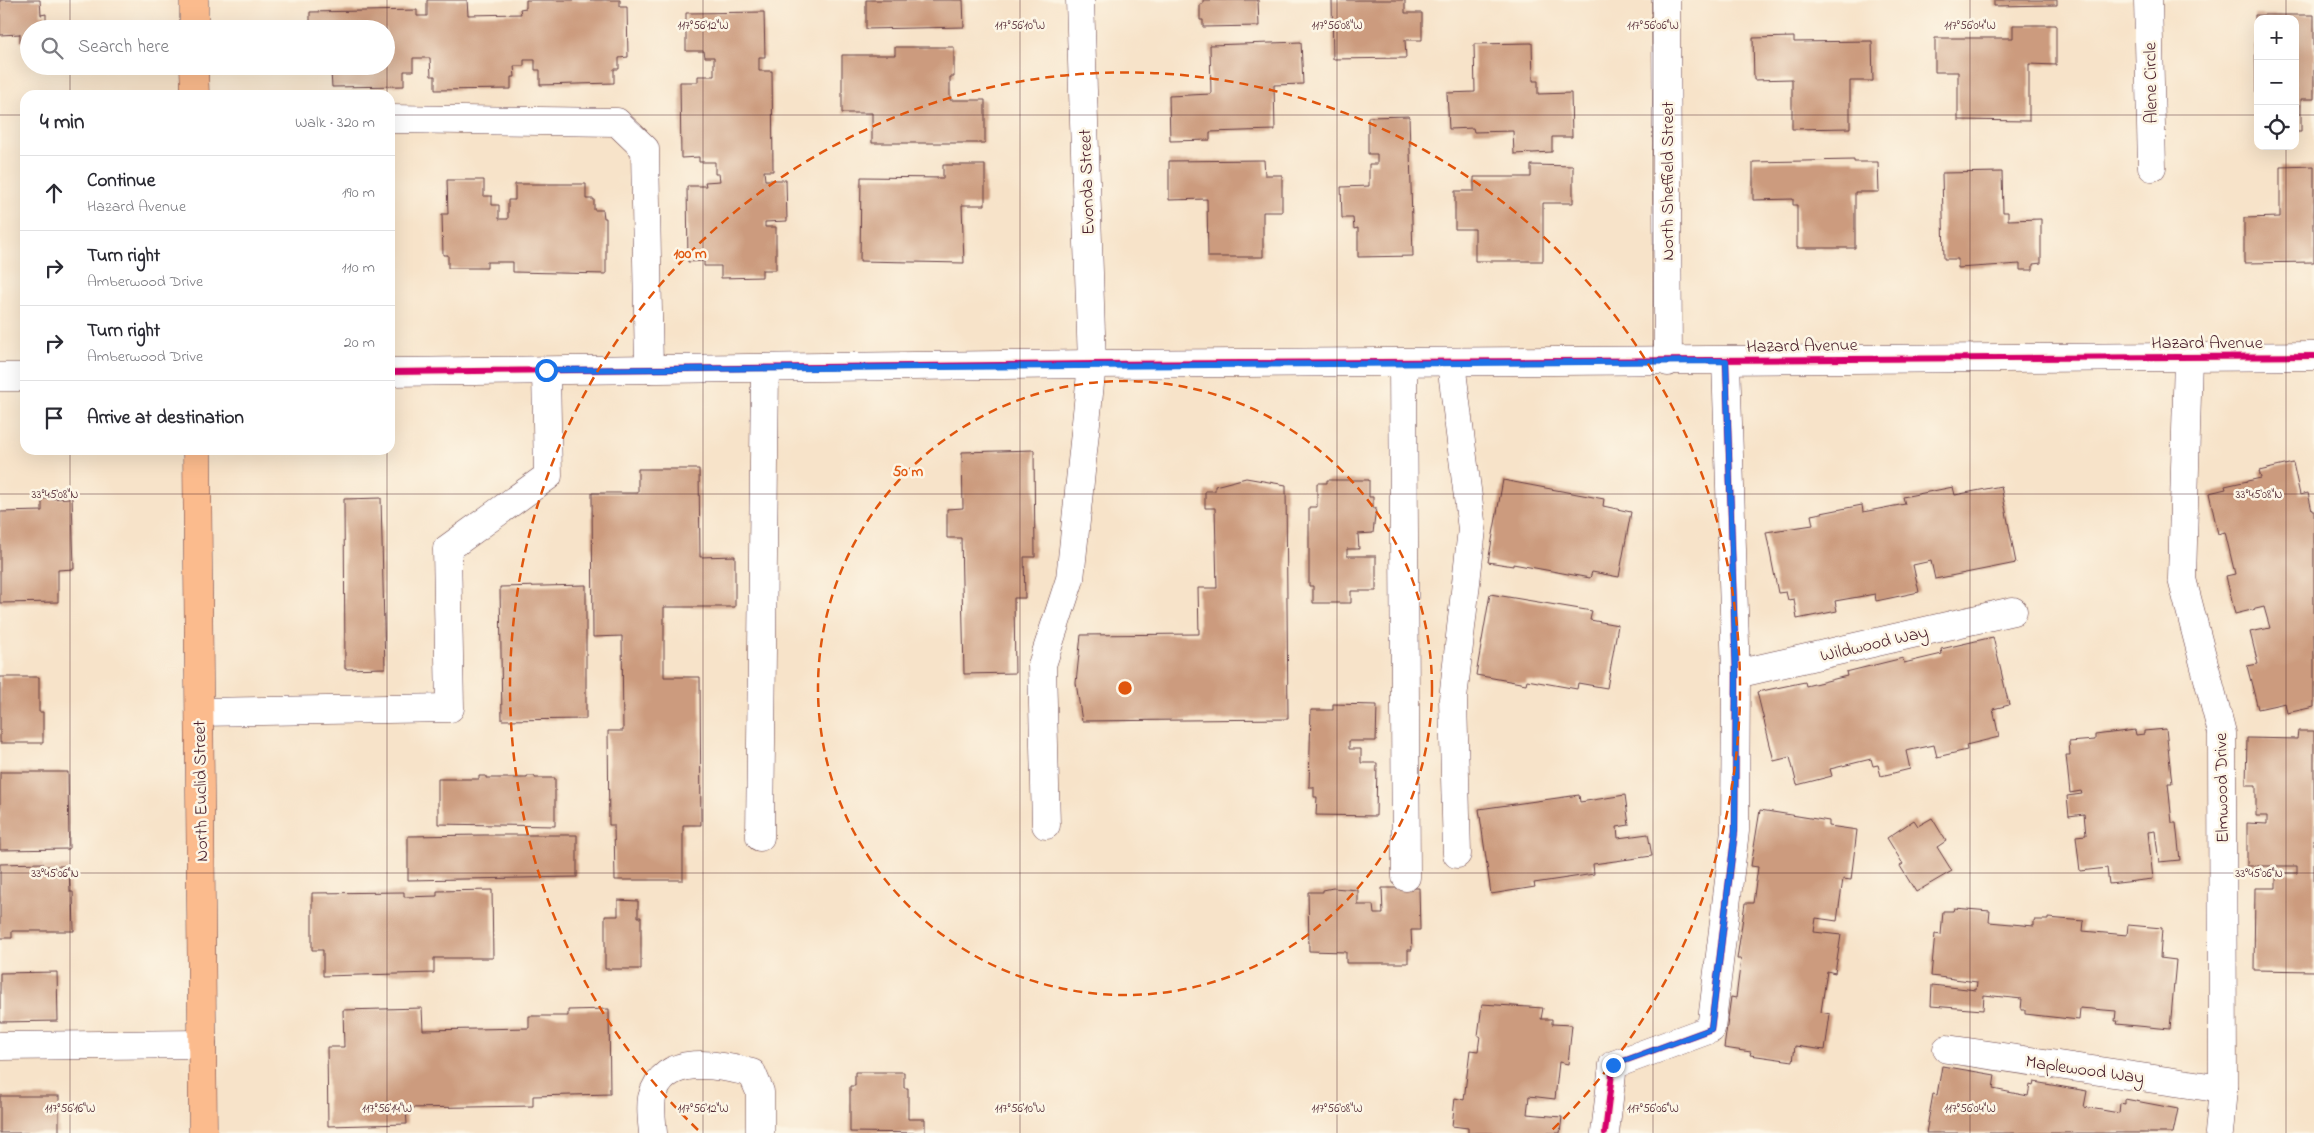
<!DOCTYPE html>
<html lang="en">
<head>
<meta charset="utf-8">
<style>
	:root { --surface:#fff; --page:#f7f7f7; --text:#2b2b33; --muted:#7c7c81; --line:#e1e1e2 }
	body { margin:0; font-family:"Indie Flower",sans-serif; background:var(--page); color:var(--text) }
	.controls { position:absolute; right:15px; top:15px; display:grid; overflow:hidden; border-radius:10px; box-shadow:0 5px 20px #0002 }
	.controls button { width:45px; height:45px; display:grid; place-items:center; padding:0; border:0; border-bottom:1px solid var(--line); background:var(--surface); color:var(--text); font:25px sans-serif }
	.stop { position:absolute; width:15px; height:15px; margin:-11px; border:4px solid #1a73e8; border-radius:50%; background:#fff }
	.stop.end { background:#1a73e8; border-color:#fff; box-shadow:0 1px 5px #0008 }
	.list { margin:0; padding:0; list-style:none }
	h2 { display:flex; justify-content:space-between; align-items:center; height:65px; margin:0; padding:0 20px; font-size:21px }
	h2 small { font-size:16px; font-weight:400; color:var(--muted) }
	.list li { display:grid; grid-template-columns:32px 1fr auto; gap:15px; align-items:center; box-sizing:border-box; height:75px; padding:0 20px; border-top:1px solid var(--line) }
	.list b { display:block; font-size:19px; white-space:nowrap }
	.list p { margin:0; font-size:16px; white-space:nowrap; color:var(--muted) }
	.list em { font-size:16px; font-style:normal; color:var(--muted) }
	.icon { flex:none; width:28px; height:28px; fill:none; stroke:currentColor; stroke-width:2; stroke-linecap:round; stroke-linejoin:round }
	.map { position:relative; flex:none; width:2314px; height:1133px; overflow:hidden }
	.search { position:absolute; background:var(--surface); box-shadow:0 5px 20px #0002; left:20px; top:20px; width:375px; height:55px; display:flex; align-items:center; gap:12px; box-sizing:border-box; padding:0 18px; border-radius:28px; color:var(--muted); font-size:19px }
	.panel { position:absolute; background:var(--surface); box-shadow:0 5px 20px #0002; left:20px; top:90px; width:375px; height:365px; border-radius:15px }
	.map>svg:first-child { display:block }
</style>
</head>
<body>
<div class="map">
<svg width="2314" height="1133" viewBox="0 0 2314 1133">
	<rect width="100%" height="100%" fill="#fcf5e5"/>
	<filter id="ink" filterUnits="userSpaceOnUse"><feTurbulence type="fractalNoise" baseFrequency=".02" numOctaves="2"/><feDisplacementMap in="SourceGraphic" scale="10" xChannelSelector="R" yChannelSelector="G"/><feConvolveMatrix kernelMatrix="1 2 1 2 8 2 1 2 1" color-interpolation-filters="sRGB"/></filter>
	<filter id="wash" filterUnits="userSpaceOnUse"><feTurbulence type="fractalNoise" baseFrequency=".0096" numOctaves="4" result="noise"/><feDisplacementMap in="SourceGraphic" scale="20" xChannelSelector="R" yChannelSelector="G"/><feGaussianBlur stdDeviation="1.12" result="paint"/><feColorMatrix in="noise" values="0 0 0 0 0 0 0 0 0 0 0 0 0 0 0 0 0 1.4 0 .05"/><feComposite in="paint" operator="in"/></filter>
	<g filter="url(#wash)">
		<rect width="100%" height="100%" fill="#f7e3c9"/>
		<g id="blocks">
			<g fill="#cc9b7e">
				<path d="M0 0H40L41 15 46 14V29H29V50L23 51V42H20V34L0 35Z"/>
				<path d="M427 0H467L468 15 521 14 520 9 526 8V0H620V7H627L628 57 619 58V69H614V83L540 85V70H535V60H524V66H514L515 77H511V89L435 90V76H431L430 58H413V71H404V86L332 87 331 72H325V66H386V29H310V12L417 10V16H427Z"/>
				<path d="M866 0H963L964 27 866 29Z"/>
				<path d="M1203 0H1258L1259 26 1203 27V20H1200V4H1203Z"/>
				<path d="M1332 0H1405V13H1422V40H1405L1406 58 1333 59Z"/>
				<path d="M1994 0H2057V5L1994 6Z"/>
				<path d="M764 12 765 57H759V71H772L773 171H764L765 180H786L787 221 765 222V227H776V270H762V277L721 278V266H704V261L688 262 687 186H706L705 182 720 181 719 174H715V162H699V157L681 158 680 82H698V76H714V57H705L704 51H686V13Z"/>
				<path d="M2255 15H2314V99H2301V132H2295V19H2258V132H2256Z"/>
				<path d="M2013 25H2056V65L2029 64V121L1958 120V72H1935V38H2013Z"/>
				<path d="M1794 37V42L1872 41 1873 81H1850V128L1792 129V79L1754 80 1753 38Z"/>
				<path d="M1301 42 1303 84 1274 85 1275 130 1210 132V140L1170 141 1169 96 1211 94 1210 45Z"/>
				<path d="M1532 43 1533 81H1538V94L1571 93 1572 137H1552V152L1514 154 1513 131 1474 132 1473 128 1449 129 1447 93 1475 92 1474 44Z"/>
				<path d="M895 47H954V77H950V100H985V143H872V113H842V55H895Z"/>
				<path d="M1409 116 1413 256 1358 257V228L1354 229 1353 218H1342L1341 187 1369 186V164H1377V154H1368V117Z"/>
				<path d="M1264 160 1265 175H1282V212H1263V257H1208L1207 199 1169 200V161Z"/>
				<path d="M1854 160V162H1878L1879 192H1855V248H1797V205H1793V199L1753 200V162Z"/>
				<path d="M943 165H985V205H962L964 263 860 261 861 177 943 178Z"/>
				<path d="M1531 165 1573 166V203H1543V261H1475V229H1455V191H1474V177H1531Z"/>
				<path d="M2314 166V262L2244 263V218L2280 217V167Z"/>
				<path d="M2002 172 2003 212H2008V220L2041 219V263L2033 264V270H2020V264L1958 268V259H1944L1942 173Z"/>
				<path d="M447 180H484V196H492V205H499V219H508V200H515V184H586V199H594V210H603L604 218H606V274L513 272V262H487V268H448V255H443L442 214H448Z"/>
				<path d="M1034 450 1035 557H1024L1025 598H1014L1015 673 964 674 961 538H947V509L963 508 962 452Z"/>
				<path d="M2293 463 2300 495 2308 493 2312 511H2314V707L2287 713 2285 703 2258 709 2247 666 2258 664 2250 632 2270 628 2264 607 2235 614 2226 576 2235 574 2225 532 2218 534 2209 493 2226 489 2225 486 2261 478 2259 471Z"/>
				<path d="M638 469H699L700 557 735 556V607H664V677H700L701 825H683V880H615L614 825H609L608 731H623L622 636 593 637 592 493H638Z"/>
				<path d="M1246 478 1286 485 1288 719 1082 721 1076 683 1081 635 1199 634 1198 588H1217L1215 508H1205V491H1215V486Z"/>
				<path d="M1327 480H1369V497H1373V508H1376L1373 533 1358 534 1359 549H1347V556H1376V591H1351V603H1313V586H1309V507H1317V483H1327Z"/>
				<path d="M1503 480 1604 499 1603 506 1631 512 1619 577 1592 572 1590 578 1513 564V566L1488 562Z"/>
				<path d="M2001 486 2016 563 1935 579 1931 561 1913 565 1919 592 1876 601 1875 594 1835 601 1837 611 1797 619 1794 599 1788 600 1786 592 1778 593 1766 532 1813 525 1811 515 1862 505 1863 512 1905 504 1903 497 1953 487 1955 495Z"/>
				<path d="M72 498 74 569 58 570V602L0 603V512L42 511V499Z"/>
				<path d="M381 498 385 668 345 669 344 499Z"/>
				<path d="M586 585V719L502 720 500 587Z"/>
				<path d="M1490 594 1592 611 1590 620 1618 625 1607 688 1578 683 1577 689 1527 680 1526 684 1476 675Z"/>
				<path d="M1993 637 2009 705 1993 709 1999 737 1966 745 1967 750 1937 757 1934 745 1906 751 1910 769 1881 776 1878 765 1873 766 1871 759 1830 769 1832 776 1797 785 1790 757 1774 761 1757 692 1805 682 1806 686 1847 676 1846 672 1903 658 1904 663 1942 654 1941 649Z"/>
				<path d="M0 677H39V712H43V743H0Z"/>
				<path d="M1333 704 1377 705 1376 741H1349V749H1361V763H1377L1376 816 1316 815 1317 797H1314V787H1309L1311 710H1333Z"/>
				<path d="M2166 729 2172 783H2168L2172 823H2176L2180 860 2159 862 2155 831 2148 832 2153 879 2109 884 2107 868 2080 871 2076 836 2086 835 2084 814 2069 816 2067 796 2082 794 2081 791 2070 793 2066 755H2070L2069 742 2095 740V735L2135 730 2136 735 2144 734V731Z"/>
				<path d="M2298 731H2314V971L2254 970 2255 888H2276V873H2297V866H2247V823L2267 824V816H2256V785H2246L2247 738 2297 739Z"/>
				<path d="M0 772H68L69 849 0 850Z"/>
				<path d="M479 776H486V778H527V776H535V778H555V826L438 824V779H479Z"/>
				<path d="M1579 795 1580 802 1625 795 1629 825 1617 827 1618 838 1648 834 1652 856 1593 864 1594 874 1534 883 1535 887 1491 894 1479 809Z"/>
				<path d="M1760 810 1829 821V826L1857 830 1851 880 1843 879 1837 921 1816 918 1814 932 1841 935 1835 973 1827 971 1821 1012 1830 1014 1825 1050 1795 1046 1793 1061 1750 1055 1751 1052 1724 1048 1731 997 1736 998 1741 959H1737L1745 903H1753L1758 867 1751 866Z"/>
				<path d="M1932 818 1946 841 1937 847 1952 871 1916 892 1900 866 1903 864 1887 838 1914 820 1918 826Z"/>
				<path d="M484 835H577V877L408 880V836Z"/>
				<path d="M43 863V866H69L70 892H73L74 931H12V938H0V864Z"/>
				<path d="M1333 888 1358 890V905H1373L1374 914H1383L1382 888H1419L1420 930H1411L1412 950H1408V963H1346V952L1309 951 1308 892H1323V890Z"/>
				<path d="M492 890 493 958H434V973L323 976V950H312V893L404 892V897L437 896V891Z"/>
				<path d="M618 900 638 901V917H641V969H605V916H618Z"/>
				<path d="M1954 908 1990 911 1989 922 2034 926V920H2048V918L2084 921 2083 931 2127 935 2128 925 2162 928 2160 958 2176 960 2170 1029 2117 1024 2118 1021H2115L2116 1011 2080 1008 2079 1020 2025 1014V1010H2021L2022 999 1984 995 1983 1010 1931 1006 1932 985 1976 990 1977 982 1931 976 1935 934 1941 935 1943 911H1953Z"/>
				<path d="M57 972 58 1021 0 1022V973Z"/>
				<path d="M1482 1004 1543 1008 1541 1019H1552V1024L1572 1025 1568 1064 1559 1062 1555 1099 1529 1096 1527 1114 1562 1117 1560 1133H1468V1128L1452 1126 1455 1098 1464 1100 1470 1050 1478 1051 1480 1036H1478Z"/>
				<path d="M422 1008 423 1030 529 1028V1016H568V1010L609 1009 610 1094 533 1096V1106L406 1108 407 1124 328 1126 327 1047H344L343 1010Z"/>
				<path d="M1942 1066 1995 1075 1993 1089 2028 1096 2030 1085 2033 1086 2034 1082 2087 1091 2084 1107 2119 1113 2120 1103 2125 1104V1099L2178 1109 2173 1133H1926L1933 1094 1937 1095Z"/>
				<path d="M855 1072H904V1088H908V1119H925V1133L850 1132V1086H855Z"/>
				<rect x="0" y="1096" width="59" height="37"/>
			</g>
		</g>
	</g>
	<g filter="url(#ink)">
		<use href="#blocks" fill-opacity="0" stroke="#643c43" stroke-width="1"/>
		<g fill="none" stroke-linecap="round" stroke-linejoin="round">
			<defs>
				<g id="minor">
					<path d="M1666 0 1668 362"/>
					<path d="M2148 0 2152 167"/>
					<path d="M390 119 617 122 645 149 649 369"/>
					<path d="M2188 357 2182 579 2222 733 2223 1089 2219 1133"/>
					<path d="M1403 363 1406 877"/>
					<path d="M1451 363 1472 529 1453 699 1457 854"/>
					<path d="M390 372 1092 364 2314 356"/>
					<path d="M0 377H25"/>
					<path d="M1736 674 2013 611"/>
					<path d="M200 712 450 708 447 549 548 476 546 371"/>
					<path d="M1046 825 1042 665 1070 579 1092 364 1080 0"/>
					<path d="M760 837 765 368"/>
					<path d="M0 1046 202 1044"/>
					<path d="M1947 1049 2223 1089"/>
					<path d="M653 1133C652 1122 650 1108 652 1098 663 1053 718 1064 752 1073L760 1092V1133"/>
					<path d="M1605 1133 1613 1065 1711 1029 1735 831 1736 674 1726 361"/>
				</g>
				<g id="major">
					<path d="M194 0V29"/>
					<path d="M194 66 195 95"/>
					<path d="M197 450 203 1133"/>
				</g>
			</defs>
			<use href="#minor" stroke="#643c43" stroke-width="29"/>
			<use href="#major" stroke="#643c43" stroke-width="29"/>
			<use href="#minor" stroke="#fff" stroke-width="28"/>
			<use href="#major" stroke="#fbbb8d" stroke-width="28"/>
			<defs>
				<g id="cycleway">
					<path d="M390 372 1092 364 2314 356"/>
					<path d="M1605 1133 1613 1065 1711 1029 1735 831 1736 674 1726 361"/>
				</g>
			</defs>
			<use href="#cycleway" stroke="#fcf5e5" stroke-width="9"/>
			<use href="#cycleway" stroke="#d6006c" stroke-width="6"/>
		</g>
	</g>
	<g fill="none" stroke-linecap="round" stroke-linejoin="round" filter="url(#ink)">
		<path stroke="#1a73e8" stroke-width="6" d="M546 370 1726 361 1736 674 1735 831 1711 1029 1613 1065"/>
	</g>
	<path fill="none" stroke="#4a1f2b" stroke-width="1" stroke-opacity="0.45" d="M70 0V29M387 0V95M703 0V1133M1020 0V1133M1337 0V1133M1653 0V1133M1970 0V1133M2286 0V19M70 66V95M0 115H25M390 115H2258M2295 115H2314M2286 146V1133M70 450V1133M387 450V1133M0 494H2314M0 873H2314"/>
	<g fill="none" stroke="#e0560e" stroke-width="2.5" stroke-dasharray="9 6">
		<circle cx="1125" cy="688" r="307"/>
		<path d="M698 1130A615 615 0 1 1 1552 1130"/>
	</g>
	<g text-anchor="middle" stroke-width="5" stroke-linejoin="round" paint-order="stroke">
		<g font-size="18" fill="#4a1f2b" stroke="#fcf5e5">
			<text transform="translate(2150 83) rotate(-91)" y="6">Alene Circle</text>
			<text transform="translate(1667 181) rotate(-90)" y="6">North Sheffield Street</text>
			<text transform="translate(1086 182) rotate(-92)" y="6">Evonda Street</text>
			<text x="2207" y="348">Hazard Avenue</text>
			<text transform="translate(1802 345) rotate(-1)" y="6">Hazard Avenue</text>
			<text transform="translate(1874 643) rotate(-13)" y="6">Wildwood Way</text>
			<text transform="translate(2221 788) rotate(-91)" y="6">Elmwood Drive</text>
			<text transform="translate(200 791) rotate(-91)" y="6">North Euclid Street</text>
			<text transform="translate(2085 1069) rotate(8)" y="6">Maplewood Way</text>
		</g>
	</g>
	<g font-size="12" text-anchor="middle" fill="#4a1f2b" stroke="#fcf5e5" stroke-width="5" stroke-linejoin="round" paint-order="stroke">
		<text x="703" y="29">117°56'12"W</text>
		<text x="1020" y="29">117°56'10"W</text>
		<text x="1337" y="29">117°56'08"W</text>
		<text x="1653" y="29">117°56'06"W</text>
		<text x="1970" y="29">117°56'04"W</text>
		<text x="55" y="498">33°45'08"N</text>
		<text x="2259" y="498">33°45'08"N</text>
		<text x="55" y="877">33°45'06"N</text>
		<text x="2259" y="877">33°45'06"N</text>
		<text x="70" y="1112">117°56'16"W</text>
		<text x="387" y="1112">117°56'14"W</text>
		<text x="703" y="1112">117°56'12"W</text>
		<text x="1020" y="1112">117°56'10"W</text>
		<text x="1337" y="1112">117°56'08"W</text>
		<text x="1653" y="1112">117°56'06"W</text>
		<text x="1970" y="1112">117°56'04"W</text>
	</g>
	<circle cx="1125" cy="688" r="8" fill="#e0560e" stroke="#fcf5e5" stroke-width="2.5"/>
	<g font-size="15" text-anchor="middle" font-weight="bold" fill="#e0560e" stroke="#fcf5e5" stroke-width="5" stroke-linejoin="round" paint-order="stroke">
		<text x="690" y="258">100 m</text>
		<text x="908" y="476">50 m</text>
	</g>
</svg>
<div class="controls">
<button>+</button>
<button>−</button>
<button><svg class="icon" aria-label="locate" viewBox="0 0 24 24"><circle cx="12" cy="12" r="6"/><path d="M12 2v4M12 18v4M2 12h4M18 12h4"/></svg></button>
</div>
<div class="stop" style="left:546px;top:370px"></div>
<div class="stop end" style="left:1613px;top:1065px"></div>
<div class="search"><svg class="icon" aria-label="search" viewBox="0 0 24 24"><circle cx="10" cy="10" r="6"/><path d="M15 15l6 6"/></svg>Search here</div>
<section class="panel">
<h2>4 min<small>Walk · 320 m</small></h2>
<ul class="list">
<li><svg class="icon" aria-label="ahead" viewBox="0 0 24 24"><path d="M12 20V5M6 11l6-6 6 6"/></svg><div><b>Continue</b><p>Hazard Avenue</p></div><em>190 m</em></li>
<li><svg class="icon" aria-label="right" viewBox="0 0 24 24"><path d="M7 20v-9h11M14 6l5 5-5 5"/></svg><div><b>Turn right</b><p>Amberwood Drive</p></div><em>110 m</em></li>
<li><svg class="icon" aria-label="right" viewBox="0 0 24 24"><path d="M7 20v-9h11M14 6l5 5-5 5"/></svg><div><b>Turn right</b><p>Amberwood Drive</p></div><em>20 m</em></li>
<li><svg class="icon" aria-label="arrive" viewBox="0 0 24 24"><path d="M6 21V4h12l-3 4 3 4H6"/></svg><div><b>Arrive at destination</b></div></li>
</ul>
</section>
</div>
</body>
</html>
